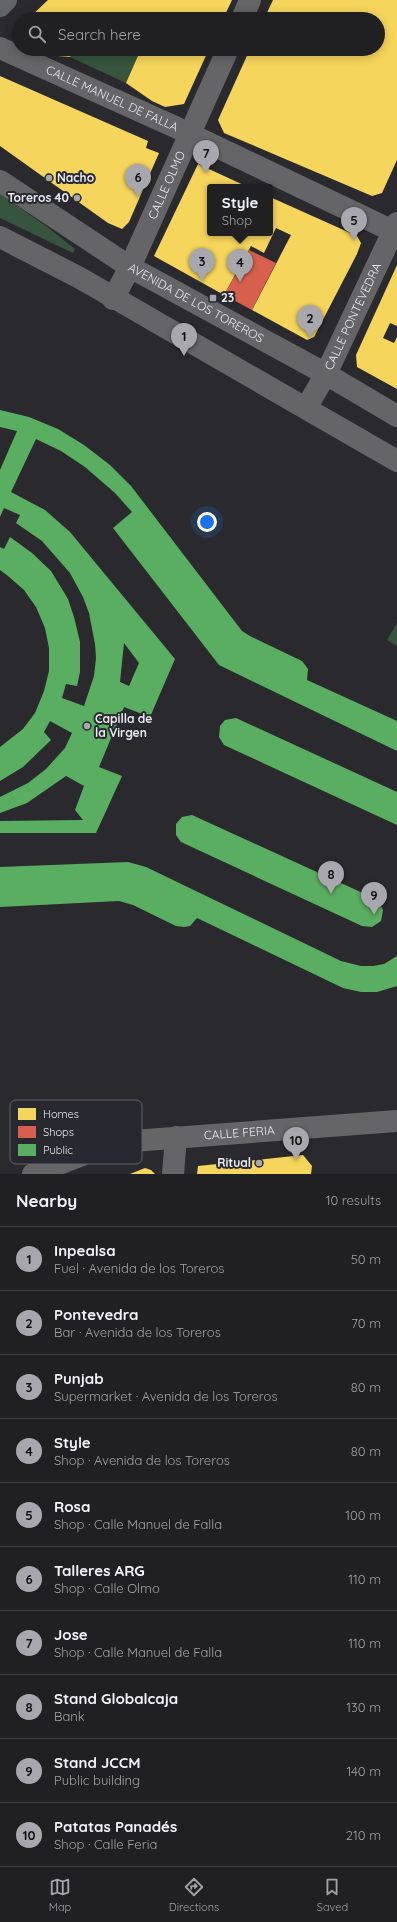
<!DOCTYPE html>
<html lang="en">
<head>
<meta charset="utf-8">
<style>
	:root { --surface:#202022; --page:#28282a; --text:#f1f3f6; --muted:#a2a3a5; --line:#3d3e40; --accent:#a7a7ad }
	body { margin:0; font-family:Quicksand,sans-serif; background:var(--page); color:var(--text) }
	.you { position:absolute; left:207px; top:522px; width:14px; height:14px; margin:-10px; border:3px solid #fff; border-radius:50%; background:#1a73e8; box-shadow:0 0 0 6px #1a73e833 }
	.badge { display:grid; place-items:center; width:26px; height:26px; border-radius:50%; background:var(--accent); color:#111; font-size:13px; font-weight:700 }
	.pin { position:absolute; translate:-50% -33px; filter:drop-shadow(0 1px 2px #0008) }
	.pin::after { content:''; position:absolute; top:21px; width:14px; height:12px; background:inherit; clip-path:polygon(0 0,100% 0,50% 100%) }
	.popup { position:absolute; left:207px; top:184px; width:66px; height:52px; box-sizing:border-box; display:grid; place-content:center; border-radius:4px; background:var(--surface); filter:drop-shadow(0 1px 3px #0005); font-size:13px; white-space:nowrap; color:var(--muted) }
	.popup b { font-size:15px; color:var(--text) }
	.popup::after { content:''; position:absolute; left:50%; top:100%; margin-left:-8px; border:8px solid transparent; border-top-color:var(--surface) }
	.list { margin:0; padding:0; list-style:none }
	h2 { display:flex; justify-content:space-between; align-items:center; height:52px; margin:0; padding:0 16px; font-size:17px }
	h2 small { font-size:13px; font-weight:400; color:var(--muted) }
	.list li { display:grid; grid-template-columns:26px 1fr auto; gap:12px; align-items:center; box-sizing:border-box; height:64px; padding:0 16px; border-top:1px solid var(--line) }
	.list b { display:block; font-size:15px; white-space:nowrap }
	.list p { margin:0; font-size:13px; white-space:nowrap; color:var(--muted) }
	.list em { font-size:13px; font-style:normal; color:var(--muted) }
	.icon { flex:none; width:22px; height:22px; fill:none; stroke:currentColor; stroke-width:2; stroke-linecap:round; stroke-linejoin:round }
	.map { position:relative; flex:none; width:397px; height:1174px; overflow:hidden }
	.search { position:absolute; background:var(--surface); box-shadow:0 2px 10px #0003; left:12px; right:12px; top:12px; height:44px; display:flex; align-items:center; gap:10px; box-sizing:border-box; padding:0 14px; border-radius:22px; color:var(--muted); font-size:15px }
	.sheet { height:692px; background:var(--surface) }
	nav { display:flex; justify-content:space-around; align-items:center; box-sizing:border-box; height:56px; border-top:1px solid var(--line); background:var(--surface); font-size:11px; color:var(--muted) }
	nav a { display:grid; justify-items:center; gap:2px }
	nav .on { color:var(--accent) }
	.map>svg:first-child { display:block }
</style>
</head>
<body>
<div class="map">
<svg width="397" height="1174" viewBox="0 0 397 1174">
	<rect width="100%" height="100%" fill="#2a2a2e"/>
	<g fill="#36543e">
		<path d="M74 49H141L126 83 70 57Z"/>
		<path d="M0 194 46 226 75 249 73 253 0 218Z"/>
		<path d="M397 623V646L387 640Z"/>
	</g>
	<g fill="#f6d55c">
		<path d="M48 0H232L223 19H133L122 14 121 19H104L97 16 94 19H28Z"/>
		<path d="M273 0H397V160L382 193 372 196 224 133 218 120 250 49H378V19H264Z"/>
		<path d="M19 27V44H18L16 29Z"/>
		<path d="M31 49H74L70 57 46 55Z"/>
		<path d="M141 49H209L184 104 165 107 152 101 126 83Z"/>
		<path d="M0 76 148 141 146 148 159 153 129 222 122 229 108 223 0 146Z"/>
		<path d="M198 164 248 187H210V233H270V197L357 236 361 243 357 254 314 337 307 340 252 310 291 235 276 228 264 253 251 246 224 295 154 256Z"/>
		<path d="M397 265V326L390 323 383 338 394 343 397 337V389L357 367 356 355Z"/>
		<path d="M303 1155 312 1166 311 1174H197L198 1166Z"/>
		<path d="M145 1168 151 1170 155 1174H130Z"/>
	</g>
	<path fill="#d6604d" d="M249 250 276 263 252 310 224 295Z"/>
	<g fill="#5aae61" fill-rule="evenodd">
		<path d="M0 410 29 417 58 429 84 445 110 465 131 486 242 631 250 636 302 661 308 669 307 680 397 721V751L219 665 113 528 132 512 115 493 85 467 61 451 36 439 11 492 45 510 70 532 175 659 150 717 124 707 99 767 122 776 96 833H0V821L83 820 75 810 84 786 66 776 27 803 0 813V797L28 783 46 769 65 748 72 733 50 721 44 732 51 740 23 767 0 781V747L23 729 35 713 44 691 49 671V648L45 628 36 607 24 590 8 576 0 570V547L4 549 10 537 32 553 51 571 68 599 74 617 80 642V672L77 686 66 684 62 698 84 706 94 676 96 658 95 644 89 613 83 597 70 573 42 541 16 523 20 515 4 508 0 517V470L17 431 0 427ZM124 643 139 663 129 686 120 682Z"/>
		<path d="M236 718 397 792V825L224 745 219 737 220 726 225 720Z"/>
		<path d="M192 815 378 900 383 910 381 921 372 927 362 926 181 842 176 835V824L182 817Z"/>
		<path d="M128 862 146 867 341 961 361 966H373L384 964 397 956V986L377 992H361L343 988 197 918 190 926 184 927 176 926 133 905 119 901 0 907V867Z"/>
	</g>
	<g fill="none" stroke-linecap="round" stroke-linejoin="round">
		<g stroke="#656568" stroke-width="22">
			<path d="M242 19 250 0"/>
			<path id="s1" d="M0 48 173 126 397 233"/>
			<path id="s2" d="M0 181 130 267 326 374 397 416"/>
			<path d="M0 237 80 278 397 461"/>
			<path id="s3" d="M113 299 130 267 228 49"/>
			<path id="s4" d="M306 408 326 374 397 223"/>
			<path id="s5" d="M33 1174 90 1152 133 1141 397 1121"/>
			<path d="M173 1174 176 1137"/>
		</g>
		<path stroke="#60666a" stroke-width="22" d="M0 6 6 0"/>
	</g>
	<g fill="#a7a7ad" stroke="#282830" stroke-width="1.5">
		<circle cx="49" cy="178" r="4"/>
		<circle cx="77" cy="198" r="4"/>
		<rect x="209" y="294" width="8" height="8" rx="2"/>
		<circle cx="87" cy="726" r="4"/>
		<circle cx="259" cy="1163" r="4"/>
	</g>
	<g text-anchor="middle" stroke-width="4" stroke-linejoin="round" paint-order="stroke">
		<g font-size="12" fill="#ebebf1" stroke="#282830">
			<text dy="4" stroke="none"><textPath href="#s1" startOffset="123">CALLE MANUEL DE FALLA</textPath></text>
			<text dy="4" stroke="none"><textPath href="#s3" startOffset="126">CALLE OLMO</textPath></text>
			<text dy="4" stroke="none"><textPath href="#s2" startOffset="231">AVENIDA DE LOS TOREROS</textPath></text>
			<text dy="4" stroke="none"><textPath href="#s4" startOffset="103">CALLE PONTEVEDRA</textPath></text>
			<text dy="4" stroke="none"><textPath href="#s5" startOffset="212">CALLE FERIA</textPath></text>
		</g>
		<g font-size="12" font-weight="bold" fill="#ebebf1" stroke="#282830" text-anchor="start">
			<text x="57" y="182">Nacho</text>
			<text x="69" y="202" text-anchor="end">Toreros 40</text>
			<text x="221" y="302">23</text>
			<text x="95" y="723">Capilla de<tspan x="95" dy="14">la Virgen</tspan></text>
			<text x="251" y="1167" text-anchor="end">Ritual</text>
		</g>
	</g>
	<rect x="10" y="1100" width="132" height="64" rx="6" fill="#282830" stroke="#62626a" stroke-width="1"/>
	<rect x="18" y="1108" width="18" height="12" fill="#f6d55c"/>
	<rect x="18" y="1126" width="18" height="12" fill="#d6604d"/>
	<rect x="18" y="1144" width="18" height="12" fill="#5aae61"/>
	<g font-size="11" fill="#ebebf1">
		<text x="43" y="1118">Homes</text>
		<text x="43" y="1136">Shops</text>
		<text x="43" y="1154">Public</text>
	</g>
</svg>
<div class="you"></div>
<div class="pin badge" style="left:184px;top:356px">1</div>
<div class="pin badge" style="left:310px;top:338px">2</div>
<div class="pin badge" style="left:202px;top:281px">3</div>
<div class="pin badge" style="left:240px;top:282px">4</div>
<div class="popup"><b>Style</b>Shop</div>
<div class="pin badge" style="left:354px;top:240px">5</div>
<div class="pin badge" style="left:138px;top:197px">6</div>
<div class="pin badge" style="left:206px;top:173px">7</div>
<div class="pin badge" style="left:331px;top:894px">8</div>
<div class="pin badge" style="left:374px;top:915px">9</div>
<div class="pin badge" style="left:296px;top:1160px">10</div>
<div class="search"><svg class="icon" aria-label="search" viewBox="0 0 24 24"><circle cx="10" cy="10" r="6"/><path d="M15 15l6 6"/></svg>Search here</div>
</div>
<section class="sheet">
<h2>Nearby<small>10 results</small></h2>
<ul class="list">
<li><span class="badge">1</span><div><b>Inpealsa</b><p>Fuel · Avenida de los Toreros</p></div><em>50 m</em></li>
<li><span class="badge">2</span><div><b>Pontevedra</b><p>Bar · Avenida de los Toreros</p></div><em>70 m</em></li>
<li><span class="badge">3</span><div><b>Punjab</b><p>Supermarket · Avenida de los Toreros</p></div><em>80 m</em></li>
<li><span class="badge">4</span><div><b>Style</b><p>Shop · Avenida de los Toreros</p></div><em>80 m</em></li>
<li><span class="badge">5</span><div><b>Rosa</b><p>Shop · Calle Manuel de Falla</p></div><em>100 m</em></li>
<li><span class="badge">6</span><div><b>Talleres ARG</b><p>Shop · Calle Olmo</p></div><em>110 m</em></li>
<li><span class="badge">7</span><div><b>Jose</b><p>Shop · Calle Manuel de Falla</p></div><em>110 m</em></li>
<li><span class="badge">8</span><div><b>Stand Globalcaja</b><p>Bank</p></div><em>130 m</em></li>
<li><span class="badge">9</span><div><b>Stand JCCM</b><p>Public building</p></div><em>140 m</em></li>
<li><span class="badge">10</span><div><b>Patatas Panadés</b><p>Shop · Calle Feria</p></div><em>210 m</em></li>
</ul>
</section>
<nav>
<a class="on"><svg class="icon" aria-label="map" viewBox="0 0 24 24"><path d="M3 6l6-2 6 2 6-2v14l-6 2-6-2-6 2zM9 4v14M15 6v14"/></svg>Map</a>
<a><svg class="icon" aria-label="directions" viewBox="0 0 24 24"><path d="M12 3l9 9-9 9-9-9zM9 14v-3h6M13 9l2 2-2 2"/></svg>Directions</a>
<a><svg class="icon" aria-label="saved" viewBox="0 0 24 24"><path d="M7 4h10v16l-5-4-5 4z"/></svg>Saved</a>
</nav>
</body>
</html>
